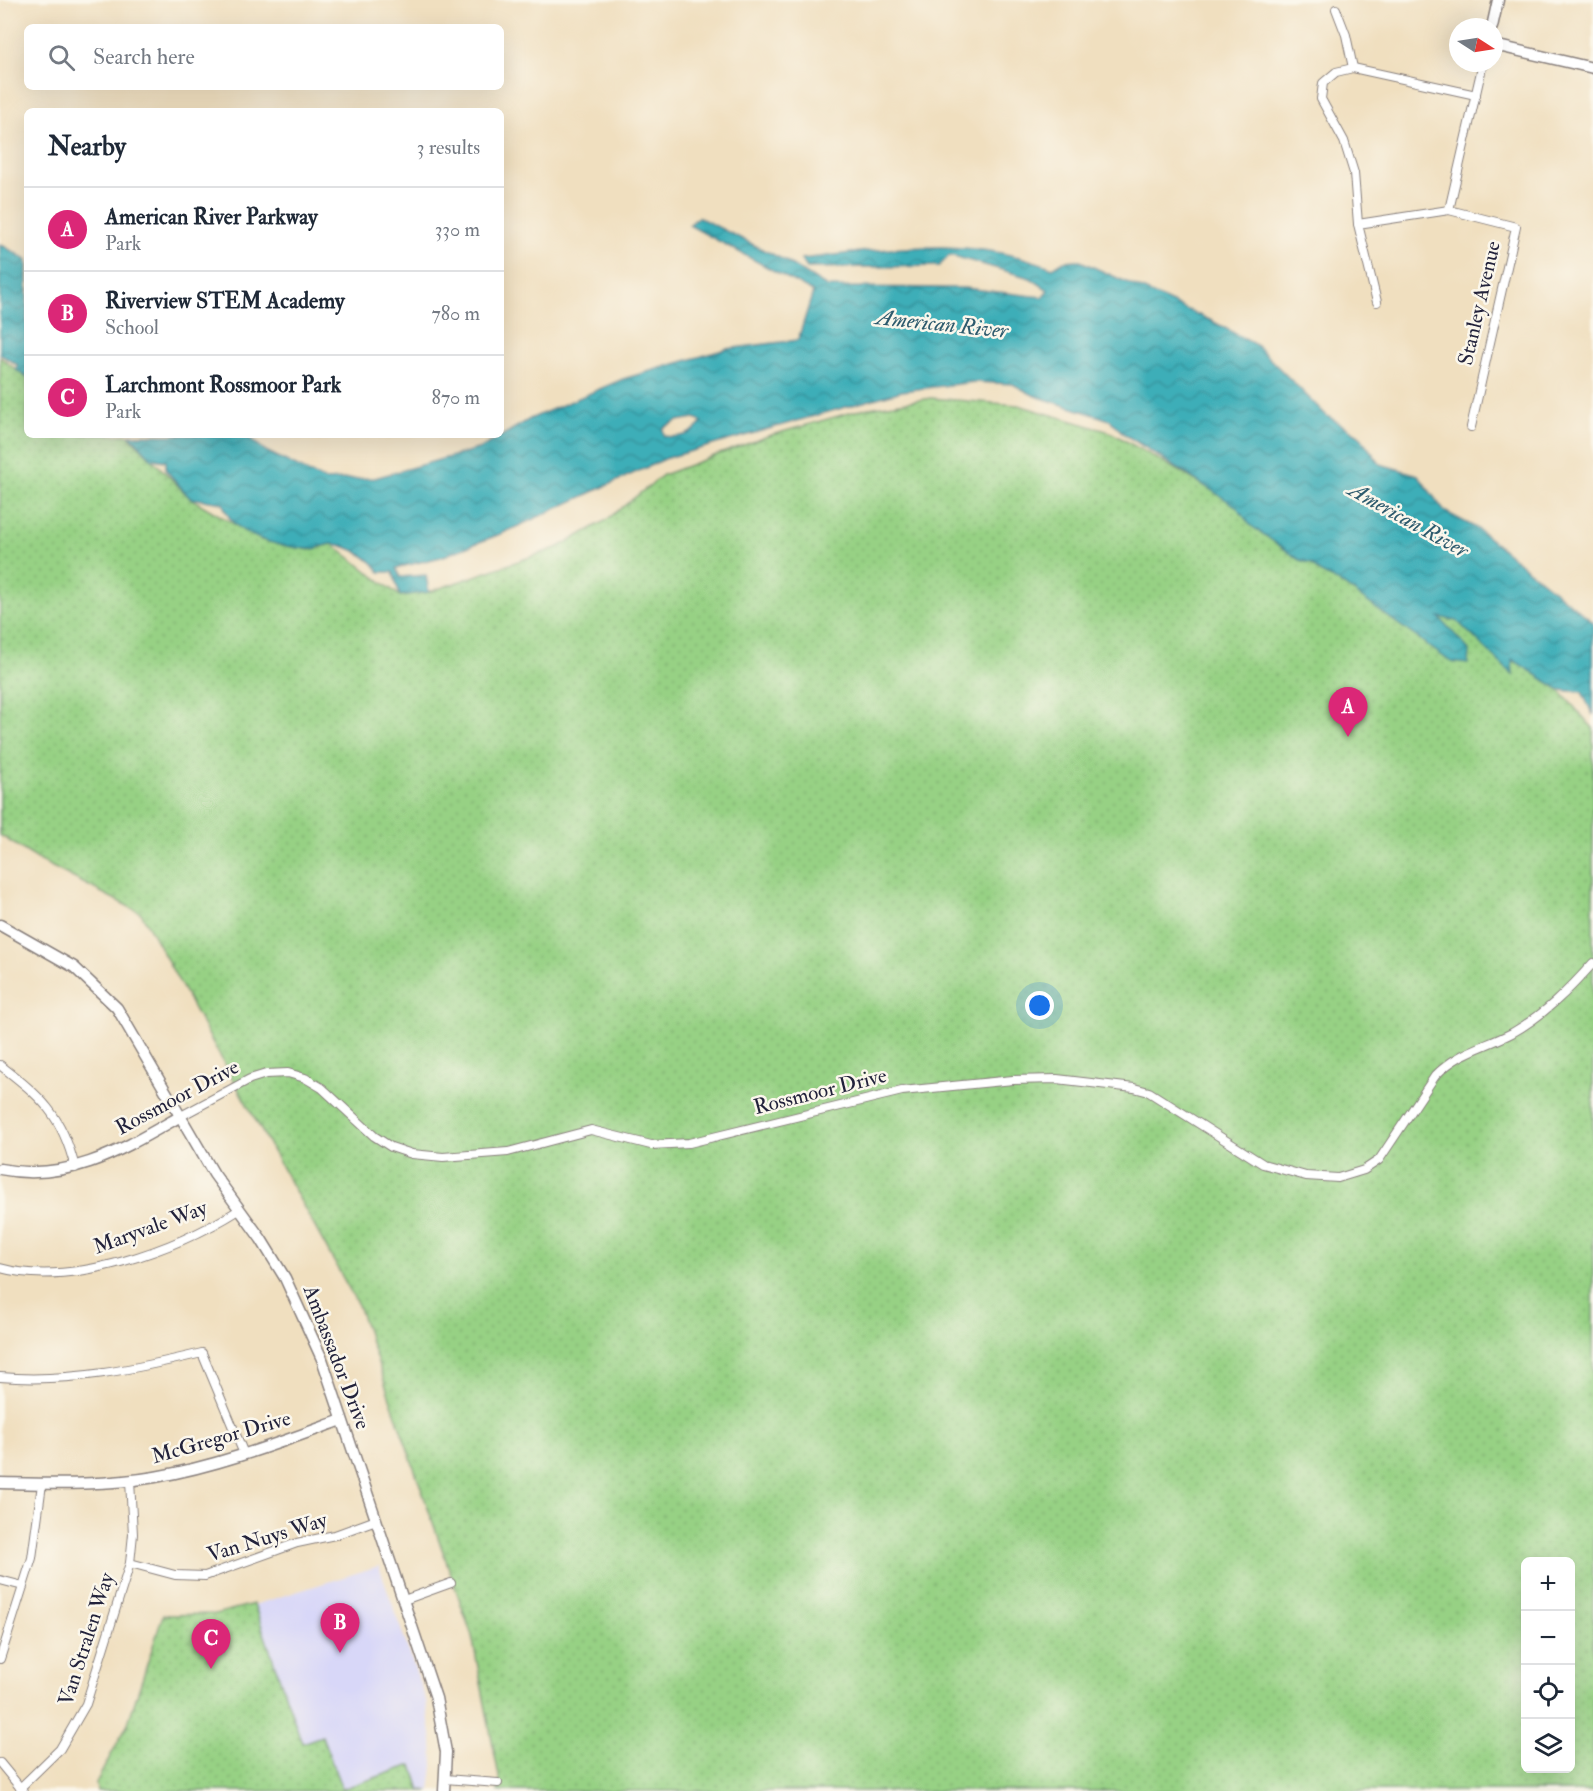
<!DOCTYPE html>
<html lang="en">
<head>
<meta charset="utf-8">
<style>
	:root { --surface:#fff; --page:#f2f2f3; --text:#1f2937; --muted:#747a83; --line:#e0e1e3; --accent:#db2777 }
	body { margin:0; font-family:"IM FELL Double Pica",serif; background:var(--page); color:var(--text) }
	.controls { position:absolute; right:18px; bottom:18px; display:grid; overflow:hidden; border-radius:9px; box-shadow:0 6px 24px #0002 }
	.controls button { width:54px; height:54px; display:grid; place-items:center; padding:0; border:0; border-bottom:2px solid var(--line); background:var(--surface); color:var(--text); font:30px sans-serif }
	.compass { position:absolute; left:1449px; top:18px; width:54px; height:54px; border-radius:50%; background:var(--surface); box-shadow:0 6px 24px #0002; rotate:102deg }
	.you { position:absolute; left:1040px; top:1006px; width:21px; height:21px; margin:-15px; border:4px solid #fff; border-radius:50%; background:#1a73e8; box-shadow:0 0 0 9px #1a73e833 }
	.badge { display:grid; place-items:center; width:39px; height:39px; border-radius:50%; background:var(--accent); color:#fff; font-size:20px; font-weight:700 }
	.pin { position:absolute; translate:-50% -50px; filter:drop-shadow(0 2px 3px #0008) }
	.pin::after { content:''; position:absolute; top:32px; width:21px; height:18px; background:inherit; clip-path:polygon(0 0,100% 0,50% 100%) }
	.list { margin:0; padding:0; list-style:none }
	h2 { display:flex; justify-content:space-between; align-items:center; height:78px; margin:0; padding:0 24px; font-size:26px }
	h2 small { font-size:20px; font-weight:400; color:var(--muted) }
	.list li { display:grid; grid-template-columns:39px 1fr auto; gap:18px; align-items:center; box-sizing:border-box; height:84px; padding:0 24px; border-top:2px solid var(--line) }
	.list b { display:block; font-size:22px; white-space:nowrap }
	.list p { margin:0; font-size:20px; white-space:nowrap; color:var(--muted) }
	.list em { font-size:20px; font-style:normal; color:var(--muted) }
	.icon { flex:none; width:33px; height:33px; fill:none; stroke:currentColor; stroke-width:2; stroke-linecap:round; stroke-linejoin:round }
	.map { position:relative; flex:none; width:1593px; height:1791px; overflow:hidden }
	.search { position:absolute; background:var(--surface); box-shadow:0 6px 24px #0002; left:24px; top:24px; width:480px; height:66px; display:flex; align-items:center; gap:15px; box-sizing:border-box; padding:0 21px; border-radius:9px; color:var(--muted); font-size:22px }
	.panel { position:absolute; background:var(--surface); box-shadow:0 6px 24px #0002; left:24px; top:108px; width:480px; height:330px; border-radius:9px }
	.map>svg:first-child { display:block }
</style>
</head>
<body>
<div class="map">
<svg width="1593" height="1791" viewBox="0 0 1593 1791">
	<defs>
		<pattern id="grass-dots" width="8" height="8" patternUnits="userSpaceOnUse" patternTransform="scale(1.5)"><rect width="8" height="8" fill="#97d184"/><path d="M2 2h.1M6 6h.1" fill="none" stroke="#82b373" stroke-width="1.8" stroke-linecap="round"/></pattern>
		<pattern id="water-waves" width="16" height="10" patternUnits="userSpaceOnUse" patternTransform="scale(1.5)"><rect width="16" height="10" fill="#3daeb8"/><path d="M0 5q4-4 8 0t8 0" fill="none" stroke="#338d97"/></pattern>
	</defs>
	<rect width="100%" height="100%" fill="#fbf7ec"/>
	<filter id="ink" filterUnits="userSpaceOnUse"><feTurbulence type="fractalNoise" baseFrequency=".0167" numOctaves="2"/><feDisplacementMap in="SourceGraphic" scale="12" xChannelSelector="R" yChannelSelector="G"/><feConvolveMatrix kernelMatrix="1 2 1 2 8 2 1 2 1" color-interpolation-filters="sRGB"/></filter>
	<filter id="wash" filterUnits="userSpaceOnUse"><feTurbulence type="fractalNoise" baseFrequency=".008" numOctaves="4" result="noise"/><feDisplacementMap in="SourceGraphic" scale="24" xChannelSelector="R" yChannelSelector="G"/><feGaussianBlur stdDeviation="1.35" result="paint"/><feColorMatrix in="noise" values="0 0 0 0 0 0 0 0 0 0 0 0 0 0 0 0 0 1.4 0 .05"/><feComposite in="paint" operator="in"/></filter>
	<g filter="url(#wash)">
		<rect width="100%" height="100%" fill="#f0dfbf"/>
		<path fill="#d8d7f8" d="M379 1566 426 1701 432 1740 433 1766 430 1791 420 1790 412 1765 342 1789 322 1736 302 1743 254 1605Z"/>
		<g fill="url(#grass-dots)" stroke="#5c7a60" stroke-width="1.5" fill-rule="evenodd">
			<path d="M0 357 27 378V435H128L190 498 261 540 310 550 332 544 400 596 429 592 559 547 605 521 663 475 768 436 863 409 931 398 1018 405 1110 432 1267 521 1414 584 1542 671 1593 728V1791H498L500 1782 472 1636 358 1305 141 913 39 860 0 835ZM1526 1562H1570V1768H1526Z"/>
			<path d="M254 1604 302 1743 322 1736 342 1789 412 1765 420 1790 430 1791H97L96 1783 128 1723 163 1615 215 1614Z"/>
		</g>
		<g fill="url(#water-waves)" stroke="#30687a" stroke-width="1.5" fill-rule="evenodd">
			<path d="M698 217 784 260 827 287 965 288 1042 297 1048 290 1030 278 950 255 939 266 807 268 801 259C890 249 966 234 1053 268L1064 261 1078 260 1212 321 1256 345 1327 416 1359 435 1380 464 1418 475 1444 511 1476 528 1593 622V715L1582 692 1560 690 1512 659 1513 675 1457 621 1439 617 1469 650 1468 664 1451 662 1344 585 1319 572 1312 564 1300 560 1250 525 1236 506 1124 434 1110 420 1035 396 1013 384 974 382 902 391 667 458 503 533 441 557 396 568 400 577 426 575 429 592 400 596 393 572H380C370 557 351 547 334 544 325 543 316 551 307 549 277 546 231 537 223 503L190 498 166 470V461L152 459 130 435H246L266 451 324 480 375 478 481 448 530 419 623 379 726 349 798 340 813 292 689 225ZM695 418 702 422C692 436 679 438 664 436L663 428 677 421Z"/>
			<path d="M0 244 27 260V378L15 369 19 366 0 354Z"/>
		</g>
	</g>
	<g filter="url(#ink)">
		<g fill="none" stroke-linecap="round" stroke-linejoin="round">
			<defs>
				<g id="minor">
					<path d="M1336 9 1346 35 1353 68"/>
					<path d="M1449 210 1483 63"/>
					<path d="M1358 224 1449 210 1516 227 1471 427"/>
					<path d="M1377 302 1358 224 1354 173 1344 141 1321 99 1323 83 1336 72 1353 68 1476 95"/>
					<path d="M0 1065C41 1097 62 1114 75 1168"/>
					<path d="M181 1116 250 1079 266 1074 288 1073 305 1078 322 1088 374 1136 391 1147 412 1154 443 1157 508 1152 591 1130 651 1145 689 1143 902 1091 1013 1080 1057 1079 1134 1088 1149 1092 1263 1164 1306 1176 1338 1178 1364 1170 1379 1160 1435 1076C1459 1051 1483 1048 1512 1033 1544 1015 1569 990 1593 963"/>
					<path d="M0 1268C73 1288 177 1249 239 1210"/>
					<path d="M0 1377C69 1383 135 1369 202 1353L244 1454"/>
					<path d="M130 1563 175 1575 205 1576 297 1543 335 1535 376 1520"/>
					<path d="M0 1580 23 1586"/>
					<path d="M404 1600 451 1583"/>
					<path d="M0 1659 32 1558 42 1484"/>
					<path d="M0 1763 23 1791"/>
					<path d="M445 1779 498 1783"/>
					<path d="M20 1788 60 1749 86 1704 130 1563 133 1534 130 1481"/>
				</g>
				<g id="tertiary">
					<path d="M1492 27 1498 0"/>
					<path d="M1494 45 1593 68"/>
					<path d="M0 925 74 967 117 1008 214 1174 261 1239 285 1278 322 1359 436 1698 446 1752 444 1791"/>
					<path d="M0 1169C70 1183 123 1149 181 1116"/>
					<path d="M0 1483C52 1484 103 1486 155 1477 219 1466 281 1442 342 1420"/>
				</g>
			</defs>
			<use href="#minor" stroke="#89807d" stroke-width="10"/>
			<use href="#tertiary" stroke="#89807d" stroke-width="13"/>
			<use href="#minor" stroke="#fff" stroke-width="8"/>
			<use href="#tertiary" stroke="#fff" stroke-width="10"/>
		</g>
	</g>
	<g text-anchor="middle" stroke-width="5" stroke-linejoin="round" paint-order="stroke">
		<g font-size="21" fill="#22223b" stroke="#fbf7ec">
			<text transform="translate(1479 303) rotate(-77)" y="7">Stanley Avenue</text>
			<text transform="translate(820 1091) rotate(-14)" y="7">Rossmoor Drive</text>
			<text transform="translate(177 1097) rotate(-28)" y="7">Rossmoor Drive</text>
			<text transform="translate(150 1227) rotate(-20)" y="7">Maryvale Way</text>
			<text transform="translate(337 1357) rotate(69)" y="7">Ambassador Drive</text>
			<text transform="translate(221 1437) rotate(-16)" y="7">McGregor Drive</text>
			<text transform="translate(267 1537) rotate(-17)" y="7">Van Nuys Way</text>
			<text transform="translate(86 1639) rotate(-72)" y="7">Van Stralen Way</text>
		</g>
		<g font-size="22" font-style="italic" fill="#2d5a6d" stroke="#fbf7ec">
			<text transform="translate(942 323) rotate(6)" y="8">American River</text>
			<text transform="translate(1409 519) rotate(29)" y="8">American River</text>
		</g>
	</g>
</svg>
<div class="controls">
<button>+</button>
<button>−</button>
<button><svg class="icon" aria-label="locate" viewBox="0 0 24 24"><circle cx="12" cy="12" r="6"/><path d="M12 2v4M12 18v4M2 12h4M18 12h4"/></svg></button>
<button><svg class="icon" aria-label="layers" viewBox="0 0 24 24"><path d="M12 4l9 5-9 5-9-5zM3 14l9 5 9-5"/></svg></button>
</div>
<svg class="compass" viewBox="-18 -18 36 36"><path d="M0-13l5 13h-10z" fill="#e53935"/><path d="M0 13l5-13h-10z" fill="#747a83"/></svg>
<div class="you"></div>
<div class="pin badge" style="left:1348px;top:737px">A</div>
<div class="pin badge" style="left:340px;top:1653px">B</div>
<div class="pin badge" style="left:211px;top:1669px">C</div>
<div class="search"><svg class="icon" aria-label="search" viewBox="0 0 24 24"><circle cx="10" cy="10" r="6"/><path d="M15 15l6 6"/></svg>Search here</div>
<section class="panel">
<h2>Nearby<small>3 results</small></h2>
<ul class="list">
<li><span class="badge">A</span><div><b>American River Parkway</b><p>Park</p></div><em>330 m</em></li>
<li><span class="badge">B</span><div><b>Riverview STEM Academy</b><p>School</p></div><em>780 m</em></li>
<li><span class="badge">C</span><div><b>Larchmont Rossmoor Park</b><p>Park</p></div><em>870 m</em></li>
</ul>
</section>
</div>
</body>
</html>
